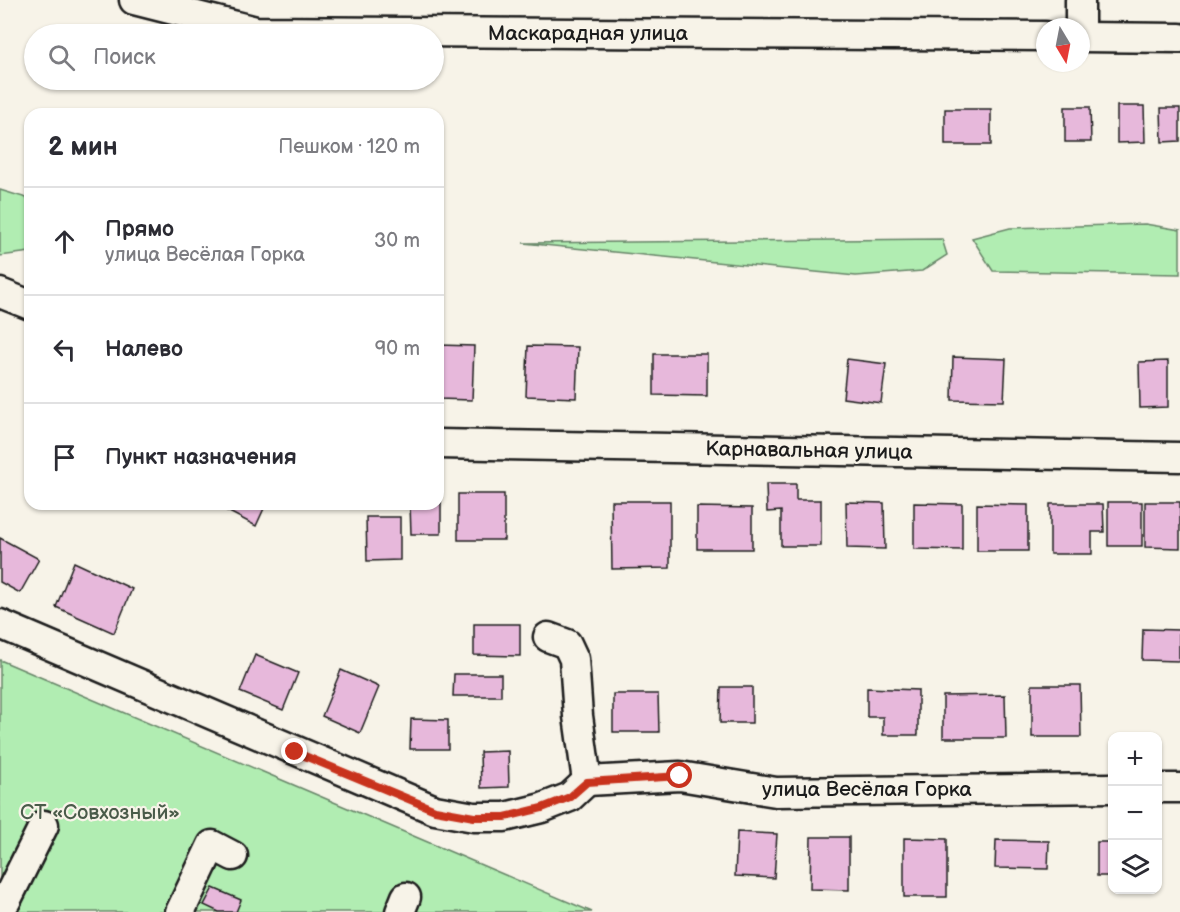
<!DOCTYPE html>
<html lang="ru">
<head>
<meta charset="utf-8">
<style>
	:root { --surface:#fff; --page:#f2f2f3; --text:#2b2b33; --muted:#7c7c81; --line:#e1e1e2 }
	body { margin:0; font-family:"Balsamiq Sans",sans-serif; background:var(--page); color:var(--text) }
	.controls { position:absolute; right:18px; bottom:18px; display:grid; overflow:hidden; border-radius:12px; box-shadow:0 2px 4px #0004 }
	.controls button { width:54px; height:54px; display:grid; place-items:center; padding:0; border:0; border-bottom:2px solid var(--line); background:var(--surface); color:var(--text); font:30px sans-serif }
	.compass { position:absolute; left:1036px; top:18px; width:54px; height:54px; border-radius:50%; background:var(--surface); box-shadow:0 2px 4px #0004; rotate:170deg }
	.stop { position:absolute; width:18px; height:18px; margin:-14px; border:4px solid #c8321e; border-radius:50%; background:#fff }
	.stop.end { background:#c8321e; border-color:#fff; box-shadow:0 2px 6px #0008 }
	.list { margin:0; padding:0; list-style:none }
	h2 { display:flex; justify-content:space-between; align-items:center; height:78px; margin:0; padding:0 24px; font-size:26px }
	h2 small { font-size:20px; font-weight:400; color:var(--muted) }
	.list li { display:grid; grid-template-columns:39px 1fr auto; gap:18px; align-items:center; box-sizing:border-box; height:108px; padding:0 24px; border-top:2px solid var(--line) }
	.list b { display:block; font-size:22px; white-space:nowrap }
	.list p { margin:0; font-size:20px; white-space:nowrap; color:var(--muted) }
	.list em { font-size:20px; font-style:normal; color:var(--muted) }
	.icon { flex:none; width:33px; height:33px; fill:none; stroke:currentColor; stroke-width:2; stroke-linecap:round; stroke-linejoin:round }
	.map { position:relative; flex:none; width:1180px; height:912px; overflow:hidden }
	.search { position:absolute; background:var(--surface); box-shadow:0 2px 4px #0004; left:24px; top:24px; width:420px; height:66px; display:flex; align-items:center; gap:15px; box-sizing:border-box; padding:0 21px; border-radius:33px; color:var(--muted); font-size:22px }
	.panel { position:absolute; background:var(--surface); box-shadow:0 2px 4px #0004; left:24px; top:108px; width:420px; height:402px; border-radius:18px }
	.map>svg:first-child { display:block }
</style>
</head>
<body>
<div class="map">
<svg width="1180" height="912" viewBox="0 0 1180 912">
	<rect width="100%" height="100%" fill="#f7f3e8"/>
	<filter id="ink" filterUnits="userSpaceOnUse"><feTurbulence type="fractalNoise" baseFrequency=".0167" numOctaves="2"/><feDisplacementMap in="SourceGraphic" scale="12" xChannelSelector="R" yChannelSelector="G"/><feConvolveMatrix kernelMatrix="1 2 1 2 8 2 1 2 1" color-interpolation-filters="sRGB"/></filter>
	<g filter="url(#ink)">
		<g fill="#b1edb2" stroke="#668467" stroke-width="1.5">
			<path d="M0 190 30 199V252L0 256Z"/>
			<path d="M1145 224 1180 230V274L993 271 972 238 1010 228Z"/>
			<path d="M942 239 947 255 922 271 856 276 523 243Z"/>
			<path d="M0 660 592 912H0Z"/>
		</g>
		<g fill="#e7b8db" stroke="#1c1c1c" stroke-width="1.5">
			<path d="M1117 106H1144L1145 142 1117 143Z"/>
			<path d="M1065 107H1090L1091 142H1065Z"/>
			<path d="M1161 108H1180V141L1162 142Z"/>
			<rect x="945" y="109" width="46" height="36"/>
			<path d="M438 345 474 346 472 400 438 399Z"/>
			<path d="M528 346 578 347 576 398 526 396Z"/>
			<path d="M654 354H707V396L654 395Z"/>
			<path d="M953 357 1006 359 1004 401 952 400Z"/>
			<path d="M847 359 886 364 881 403 843 398Z"/>
			<path d="M1168 361V407L1140 408 1139 362Z"/>
			<path d="M766 484H796V500H821V546H781V511L767 512Z"/>
			<rect x="458" y="494" width="46" height="46"/>
			<path d="M438 500 441 501V534H411L410 504H438Z"/>
			<path d="M611 501H670V568L612 569Z"/>
			<path d="M846 502 884 503 885 549 847 548Z"/>
			<rect x="1108" y="502" width="34" height="44"/>
			<path d="M1145 502H1180V548L1145 547Z"/>
			<path d="M914 503 962 504V550L914 549Z"/>
			<path d="M214 504H266L256 526Z"/>
			<path d="M977 504 1028 505V551H977Z"/>
			<path d="M1050 504H1103L1104 532H1092V554H1050Z"/>
			<path d="M697 507 752 508V549H697Z"/>
			<path d="M366 517H400V560L367 561Z"/>
			<path d="M0 538 39 559 20 593 0 582Z"/>
			<path d="M74 562 132 589 114 633 56 607Z"/>
			<path d="M474 624H520V656L474 655Z"/>
			<path d="M1143 629 1179 630V661L1142 660Z"/>
			<path d="M255 655 298 673 283 710 240 692Z"/>
			<path d="M341 670 379 687 360 733 322 716Z"/>
			<path d="M454 674H501V696H453Z"/>
			<path d="M1032 685H1080L1081 737H1032Z"/>
			<path d="M721 687H752V723H720Z"/>
			<path d="M867 688 918 690V735H883V717H867Z"/>
			<path d="M613 694H658L659 732H613Z"/>
			<path d="M1005 695 1006 738H943V696Z"/>
			<path d="M411 719 448 720V749H410Z"/>
			<path d="M508 751 509 787 481 788 480 752Z"/>
			<path d="M737 832 777 834 774 878 735 876Z"/>
			<path d="M811 837H849V890L810 889Z"/>
			<path d="M904 838 947 839V897H904Z"/>
			<path d="M996 840 1049 841 1048 869 995 868Z"/>
			<rect x="1097" y="842" width="15" height="34"/>
			<path d="M213 888 241 900 236 912H219L204 905Z"/>
		</g>
		<g fill="none" stroke-linecap="round" stroke-linejoin="round">
			<defs>
				<g id="minor">
					<path d="M134 0 256 31 1045 36"/>
					<path d="M1080 27V0"/>
					<path d="M1081 37 1180 38"/>
					<path d="M0 293 30 305"/>
					<path d="M438 444 1180 457"/>
					<path d="M0 624 435 810 474 817H505L542 808 570 797 587 781"/>
					<path d="M548 637 567 644 574 659 578 716 587 781"/>
					<path d="M587 781 680 776 776 792 1112 788"/>
					<path d="M1158 788H1180"/>
					<path d="M6 901 44 825"/>
					<path d="M180 912 212 845 233 856"/>
					<path d="M400 912 406 897"/>
				</g>
			</defs>
			<use href="#minor" stroke="#1c1c1c" stroke-width="33"/>
			<use href="#minor" stroke="#f7f3e8" stroke-width="28"/>
		</g>
	</g>
	<g fill="none" stroke-linecap="round" stroke-linejoin="round" filter="url(#ink)">
		<path stroke="#c8321e" stroke-width="8" d="M295 752 435 810 474 817H505L542 808 570 797 587 782 680 776"/>
	</g>
	<g text-anchor="middle" stroke-width="4.5" stroke-linejoin="round" paint-order="stroke">
		<g font-size="21" fill="#1c1c1c" stroke="#f7f3e8">
			<text x="588" y="40">Маскарадная улица</text>
			<text transform="translate(809 450) rotate(1)" y="7">Карнавальная улица</text>
			<text x="867" y="796">улица Весёлая Горка</text>
		</g>
		<g font-size="21" fill="#495b49" stroke="#f7f3e8">
			<text x="100" y="819">СТ «Совхозный»</text>
		</g>
	</g>
</svg>
<div class="controls">
<button>+</button>
<button>−</button>
<button><svg class="icon" aria-label="layers" viewBox="0 0 24 24"><path d="M12 4l9 5-9 5-9-5zM3 14l9 5 9-5"/></svg></button>
</div>
<svg class="compass" viewBox="-18 -18 36 36"><path d="M0-13l5 13h-10z" fill="#e53935"/><path d="M0 13l5-13h-10z" fill="#7c7c81"/></svg>
<div class="stop" style="left:680px;top:776px"></div>
<div class="stop end" style="left:295px;top:752px"></div>
<div class="search"><svg class="icon" aria-label="search" viewBox="0 0 24 24"><circle cx="10" cy="10" r="6"/><path d="M15 15l6 6"/></svg>Поиск</div>
<section class="panel">
<h2>2 мин<small>Пешком · 120 m</small></h2>
<ul class="list">
<li><svg class="icon" aria-label="ahead" viewBox="0 0 24 24"><path d="M12 20V5M6 11l6-6 6 6"/></svg><div><b>Прямо</b><p>улица Весёлая Горка</p></div><em>30 m</em></li>
<li><svg class="icon" aria-label="left" viewBox="0 0 24 24"><path d="M17 20v-9H6M10 6l-5 5 5 5"/></svg><div><b>Налево</b></div><em>90 m</em></li>
<li><svg class="icon" aria-label="arrive" viewBox="0 0 24 24"><path d="M6 21V4h12l-3 4 3 4H6"/></svg><div><b>Пункт назначения</b></div></li>
</ul>
</section>
</div>
</body>
</html>
